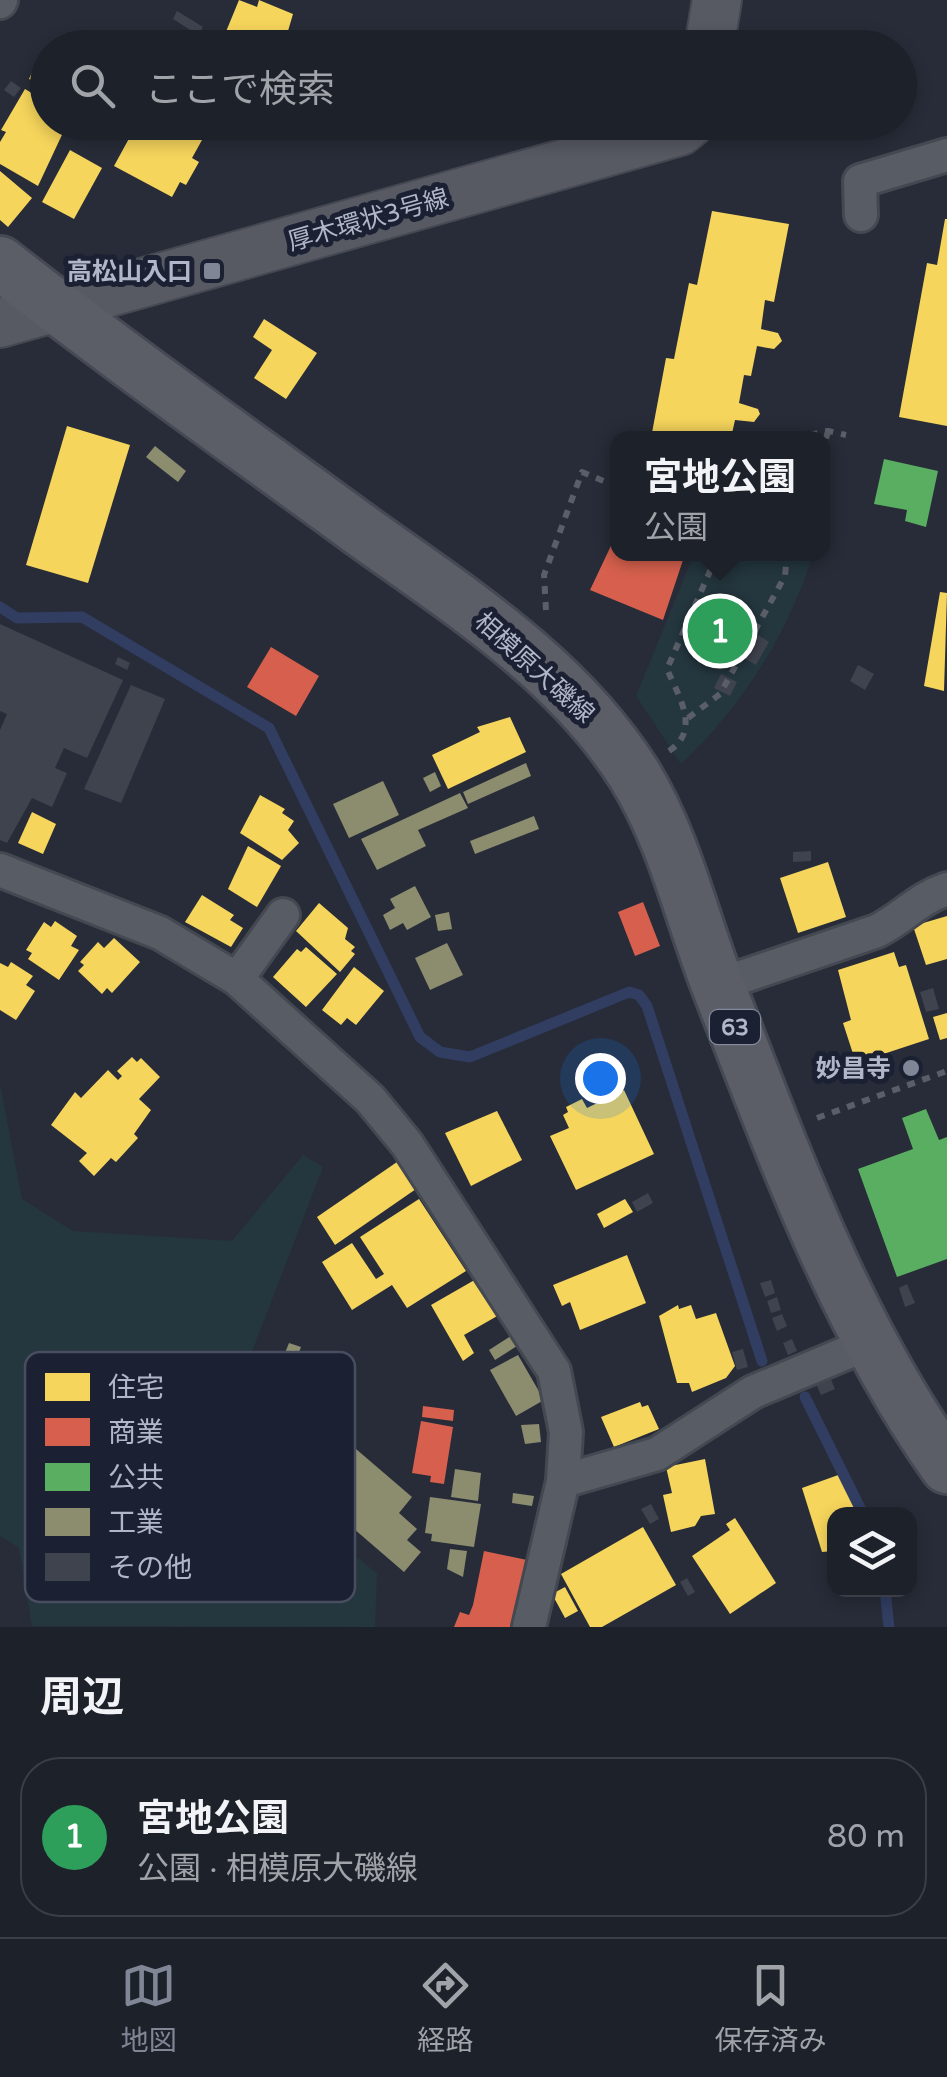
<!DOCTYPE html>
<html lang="ja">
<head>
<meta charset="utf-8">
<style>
	:root { --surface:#1d212a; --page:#252932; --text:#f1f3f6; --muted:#a0a3a8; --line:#3b3e47; --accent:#818696 }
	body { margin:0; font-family:"Varela Round","Noto Sans JP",sans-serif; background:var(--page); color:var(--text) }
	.controls { position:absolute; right:30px; bottom:30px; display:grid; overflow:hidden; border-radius:20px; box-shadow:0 5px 15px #0003 }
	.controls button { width:90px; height:90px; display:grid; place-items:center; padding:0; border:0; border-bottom:2px solid var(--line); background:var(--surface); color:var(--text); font:50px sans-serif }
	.you { position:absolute; left:600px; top:1078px; width:35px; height:35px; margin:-25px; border:8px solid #fff; border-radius:50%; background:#1a73e8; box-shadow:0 0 0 15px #1a73e833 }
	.badge { display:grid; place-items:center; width:65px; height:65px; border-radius:50%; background:var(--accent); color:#fff; font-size:32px; font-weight:700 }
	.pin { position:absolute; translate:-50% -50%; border:5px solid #fff; box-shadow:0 2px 10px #0006 }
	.popup { position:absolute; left:610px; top:431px; width:220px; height:130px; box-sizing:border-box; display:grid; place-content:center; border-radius:20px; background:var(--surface); filter:drop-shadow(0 2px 8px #0005); font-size:32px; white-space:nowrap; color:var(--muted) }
	.popup b { font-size:38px; color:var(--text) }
	.popup::after { content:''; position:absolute; left:50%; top:100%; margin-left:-20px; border:20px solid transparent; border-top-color:var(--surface) }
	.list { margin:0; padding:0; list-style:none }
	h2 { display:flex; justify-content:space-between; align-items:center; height:130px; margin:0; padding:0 40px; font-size:42px }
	h2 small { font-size:32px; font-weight:400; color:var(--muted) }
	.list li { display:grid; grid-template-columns:65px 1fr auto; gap:30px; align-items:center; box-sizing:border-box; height:160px; margin:0 20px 20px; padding:0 20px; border:2px solid var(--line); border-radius:40px }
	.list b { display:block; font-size:38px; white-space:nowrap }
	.list p { margin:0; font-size:32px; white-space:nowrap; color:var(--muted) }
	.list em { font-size:32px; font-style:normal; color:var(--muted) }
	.icon { flex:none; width:55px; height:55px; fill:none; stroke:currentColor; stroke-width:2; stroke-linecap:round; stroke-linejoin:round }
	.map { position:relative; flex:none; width:947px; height:1627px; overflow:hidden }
	.search { position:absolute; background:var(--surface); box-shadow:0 5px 15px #0003; left:30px; right:30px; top:30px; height:110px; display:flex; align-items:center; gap:25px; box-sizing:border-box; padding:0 35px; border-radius:55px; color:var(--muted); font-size:38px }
	.sheet { height:310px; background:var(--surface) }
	nav { display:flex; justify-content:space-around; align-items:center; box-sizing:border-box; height:140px; border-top:2px solid var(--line); background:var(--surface); font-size:28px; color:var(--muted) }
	nav a { display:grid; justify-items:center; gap:5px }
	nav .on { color:var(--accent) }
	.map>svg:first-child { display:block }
</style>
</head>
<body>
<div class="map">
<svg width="947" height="1627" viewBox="0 0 947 1627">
	<rect width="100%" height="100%" fill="#272c38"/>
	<g fill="#24363e">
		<path d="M694 554H813C788 634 742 707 681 764L636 696Z"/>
		<path d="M0 1084 22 1199 73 1231 232 1241 303 1155 323 1167 220 1435 300 1513 377 1573 375 1627 32 1626 19 1548 0 1536Z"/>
	</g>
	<g fill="#f6d55c">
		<path d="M239 0 257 7 259 0 293 14 283 48H258L225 34Z"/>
		<path d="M200 34 212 40 214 37 235 48H193Z"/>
		<path d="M66 38 85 48H61Z"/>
		<path d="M40 55 48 59V88L29 79Z"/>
		<path d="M25 89 48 103V122H68L38 186 0 164V142L6 132 1 130Z"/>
		<path d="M138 122H212L192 158 199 162 186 185 180 182 172 197 114 166Z"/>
		<path d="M70 150 102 168 74 219 42 202Z"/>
		<path d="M0 171 32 198 8 227 0 220Z"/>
		<path d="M712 211 789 224 774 302 765 300 761 329 778 333 782 341 774 349 757 346 751 376 744 375 739 403 758 409 760 414 754 422 735 420 731 438H651L666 358 674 359 689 283 697 285Z"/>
		<path d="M945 219H947V426L899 417 927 263 937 265Z"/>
		<path d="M264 319 317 353 286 399 254 378 272 350 253 337Z"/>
		<path d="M67 426 130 445 88 583 26 565Z"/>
		<path d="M940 592 947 593 944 691 924 686Z"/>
		<path d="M510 717 526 752 448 789 432 755 480 732 477 727Z"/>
		<path d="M260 795 285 809 282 813 294 821 288 830 299 843 282 860 240 833Z"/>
		<path d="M32 812 56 824 43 854 18 843Z"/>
		<path d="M248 846 281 866 257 907 228 889Z"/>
		<path d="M828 862 846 917 798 933 780 878Z"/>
		<path d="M202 895 234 915 230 920 243 928 231 947 185 922Z"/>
		<path d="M319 903 348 928 345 939 355 947 351 951 355 954 340 972 296 931Z"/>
		<path d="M947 916V959L926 965 913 926Z"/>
		<path d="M55 921 77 936 71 946 79 950 59 980 28 959 32 953 26 950 44 922 51 927Z"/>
		<path d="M114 938 140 962 112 993 107 988 102 994 78 971 84 965 80 962 98 942 104 948Z"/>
		<path d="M306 947 337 974 306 1007 273 977 297 949 301 952Z"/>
		<path d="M894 952 899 967 906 965 929 1039 856 1063 843 1023 851 1020 838 970Z"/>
		<path d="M11 962 33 976 26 985 35 991 16 1020 0 1010V963L8 967Z"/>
		<path d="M354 967 384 991 356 1025 347 1018 341 1025 322 1010Z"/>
		<path d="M947 1013V1038L940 1040 933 1017Z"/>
		<path d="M132 1057 137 1062 141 1058 160 1077 139 1099 151 1110 134 1134 138 1138 116 1162 111 1158 94 1176 79 1161 87 1153 51 1125 75 1092 81 1098 108 1070 118 1080 122 1076 117 1071Z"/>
		<path d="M624 1090 654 1154 576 1190 550 1136 569 1128 563 1115 568 1112 566 1107 582 1099 587 1108Z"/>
		<path d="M497 1111 522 1160 471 1186 445 1133Z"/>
		<path d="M397 1162 416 1189 335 1245 317 1217Z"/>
		<path d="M419 1199 466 1271 407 1308 392 1285 352 1310 322 1262 352 1243 376 1279 384 1274 360 1237Z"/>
		<path d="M625 1199 633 1212 604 1228 597 1214Z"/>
		<path d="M627 1255 646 1303 580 1330 570 1302 562 1306 553 1285Z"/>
		<path d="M478 1278 499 1315 464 1335 474 1353 463 1361 431 1305Z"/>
		<path d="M678 1305 679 1309 691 1305 696 1319 716 1313 735 1366 726 1378 692 1392 689 1383H677L659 1316Z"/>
		<path d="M640 1402 642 1407 648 1405 659 1429 614 1447 601 1417Z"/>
		<path d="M705 1459 715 1514 701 1516 695 1526 671 1532 663 1495 672 1493 666 1467Z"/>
		<path d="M841 1474 857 1514H834V1551L822 1552 802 1488Z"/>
		<path d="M735 1518 776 1583 730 1614 692 1556 730 1530 726 1524Z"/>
		<path d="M643 1527 676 1585 602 1627H590L561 1574Z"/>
		<path d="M565 1587 578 1611 565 1618 552 1594Z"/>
	</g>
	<g fill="#d6604d">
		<path d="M617 533 618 554H685L663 620 590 590Z"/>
		<path d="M271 647 319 676 296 716 247 687Z"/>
		<path d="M643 902 660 946 635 956 618 912Z"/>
		<path d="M423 1406 454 1410 453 1421 422 1417Z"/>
		<path d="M421 1421 453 1427 444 1484 430 1482 431 1476 412 1473Z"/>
		<path d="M484 1551 527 1560 515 1620 512 1627H454L460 1612 469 1615 473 1605Z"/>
	</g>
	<g fill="#5aae61">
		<path d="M884 459 938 471 926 527 905 521 907 510 874 504Z"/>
		<path d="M926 1109 939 1140 947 1137V1259L897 1277 858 1169 913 1149 902 1118Z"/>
	</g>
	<g fill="#8c8c6e">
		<path d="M155 446 186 471 178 482 146 457Z"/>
		<path d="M526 763 531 776 468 804 463 792Z"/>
		<path d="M435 772 441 786 430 792 423 778Z"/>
		<path d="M383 781 399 815 349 838 333 804Z"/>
		<path d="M460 793 468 808 418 830 426 846 377 870 361 839Z"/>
		<path d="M534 816 539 829 475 854 470 841Z"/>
		<path d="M415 886 431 917 407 930 403 923 390 930 383 915 395 908 390 899Z"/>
		<path d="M449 912 452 929 438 931 435 915Z"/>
		<path d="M447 943 463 975 430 990 415 958Z"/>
		<path d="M514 1334 520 1344 495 1360 489 1350Z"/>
		<path d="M289 1343 301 1347 290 1375 278 1370Z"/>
		<path d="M518 1355 544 1400 516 1416 490 1370Z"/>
		<path d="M272 1371 301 1380 292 1408 259 1446 252 1442Z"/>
		<path d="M300 1401 412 1497 399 1513 417 1529 407 1540 421 1552 404 1572 260 1448Z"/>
		<path d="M539 1424 541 1442 525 1444 521 1425Z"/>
		<path d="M455 1469 481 1473 478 1501 451 1497Z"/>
		<path d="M513 1493 534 1496 532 1506 512 1503Z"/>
		<path d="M430 1497 481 1504 474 1547 431 1541 432 1534 425 1533Z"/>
		<path d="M450 1549 467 1551 463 1577 447 1569Z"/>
	</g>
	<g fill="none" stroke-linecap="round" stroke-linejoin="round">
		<g stroke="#313d61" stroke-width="11">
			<path d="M0 607 17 618 82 617 269 728 420 1037 440 1052 470 1057 629 992 639 995 647 1006 762 1361"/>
			<path d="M805 1397 863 1514"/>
			<path d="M885 1590 889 1627"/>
		</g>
	</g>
	<g fill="#3f434e">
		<path d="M177 11 203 27 198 35 173 19Z"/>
		<path d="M11 81 21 88 14 97 4 90Z"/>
		<path d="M0 624 123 680 87 758 64 748 55 768 67 773 52 807 32 798 7 843 0 840V730L7 714 0 711Z"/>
		<path d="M755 633 769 642 756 665 742 657Z"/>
		<path d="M118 657 130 663 127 670 115 664Z"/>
		<path d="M858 665 874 674 865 690 850 681Z"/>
		<path d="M721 674 737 682 730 696 714 688Z"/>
		<path d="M131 685 165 699 121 803 84 789Z"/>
		<path d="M811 851V861L793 862V852Z"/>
		<path d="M933 988 939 1009 926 1012 920 992Z"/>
		<path d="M648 1193 653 1203 637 1212 632 1202Z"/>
		<path d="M771 1280 775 1293 765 1297 760 1283Z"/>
		<path d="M907 1284 915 1303 905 1307 899 1288Z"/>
		<path d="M777 1297 781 1310 771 1313 767 1301Z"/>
		<path d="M782 1314 787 1326 777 1331 772 1318Z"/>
		<path d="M792 1339 797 1351 788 1355 783 1343Z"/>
		<path d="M743 1349 748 1367 737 1370 732 1352Z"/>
		<path d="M830 1377 835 1389 821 1395 816 1384Z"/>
		<path d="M651 1504 659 1519 650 1524 641 1509Z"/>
		<path d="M687 1578 695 1592 688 1596 680 1582Z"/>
	</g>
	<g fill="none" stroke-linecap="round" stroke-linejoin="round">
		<defs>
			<g id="street">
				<path d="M0 2 1 0"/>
				<path d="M861 215 860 181 947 155"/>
				<path d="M0 870 160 933 237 979 370 1099 407 1144 554 1371 566 1432 563 1481"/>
				<path d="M237 979 283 915"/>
				<path d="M718 985 877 931C903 918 919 898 947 889"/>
				<path d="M529 1627 563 1481 657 1454 753 1392 870 1343"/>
			</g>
			<g id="secondary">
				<path d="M709 48 717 0"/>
				<path d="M0 323 680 131 691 122"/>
			</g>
			<path id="primary" d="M0 263C117 355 238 440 358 528 458 600 567 668 634 774 675 840 691 917 719 988 783 1152 844 1322 947 1467"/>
		</defs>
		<use href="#street" stroke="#444851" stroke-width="38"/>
		<use href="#secondary" stroke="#444851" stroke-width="52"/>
		<use href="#primary" stroke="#454954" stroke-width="58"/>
		<g stroke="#5a5e68" stroke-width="6" stroke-dasharray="8 8" stroke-linecap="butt">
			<path d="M794 438 828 431 846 435"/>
			<path d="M822 454 828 431"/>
			<path d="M546 610 544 575 582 472 618 487"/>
			<path d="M688 718 720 694 785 576 787 554"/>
			<path d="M669 751C701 730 679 697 667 669L714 562 725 554"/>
			<path d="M817 1118 947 1071"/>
		</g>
		<use href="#street" stroke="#585c65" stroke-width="32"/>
		<use href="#secondary" stroke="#575963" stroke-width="48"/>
		<use href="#primary" stroke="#5b5d67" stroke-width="52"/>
	</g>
	<g fill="#818696" stroke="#1b2133" stroke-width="4">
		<rect x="202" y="261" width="20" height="20" rx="5"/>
		<circle cx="911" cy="1068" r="10"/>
	</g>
	<g text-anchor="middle" stroke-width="10" stroke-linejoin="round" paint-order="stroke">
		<rect fill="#1b2133" stroke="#848a9c" stroke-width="2.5" x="710" y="1010" width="50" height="34" rx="8"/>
		<g font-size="22" font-weight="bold" fill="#b1b7c9">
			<text x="735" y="1035">63</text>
		</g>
		<g font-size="25" fill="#b1b7c9" stroke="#1b2133">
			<text transform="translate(368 219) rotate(-16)" y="9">厚木環状3号線</text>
			<text transform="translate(535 667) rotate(42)" y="9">相模原大磯線</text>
		</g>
		<g font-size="25" font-weight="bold" fill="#b1b7c9" stroke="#1b2133" text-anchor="end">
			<text x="192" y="280">高松山入口</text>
			<text x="891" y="1077">妙昌寺</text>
		</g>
	</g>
	<rect x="25" y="1352" width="330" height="250" rx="15" fill="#1b2133" stroke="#484e60" stroke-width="2.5"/>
	<rect x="45" y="1373" width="45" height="28" fill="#f6d55c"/>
	<rect x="45" y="1418" width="45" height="28" fill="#d6604d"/>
	<rect x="45" y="1463" width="45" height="28" fill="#5aae61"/>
	<rect x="45" y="1508" width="45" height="28" fill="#8c8c6e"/>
	<rect x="45" y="1553" width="45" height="28" fill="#3f434e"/>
	<g font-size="28" fill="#b1b7c9">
		<text x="108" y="1397">住宅</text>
		<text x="108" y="1442">商業</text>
		<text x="108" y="1487">公共</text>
		<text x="108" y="1532">工業</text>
		<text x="108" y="1577">その他</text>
	</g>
</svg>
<div class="controls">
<button><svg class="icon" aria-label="layers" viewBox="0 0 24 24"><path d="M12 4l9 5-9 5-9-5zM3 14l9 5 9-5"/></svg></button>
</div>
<div class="you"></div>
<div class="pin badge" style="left:720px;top:631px;background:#2e9e5b">1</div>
<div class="popup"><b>宮地公園</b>公園</div>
<div class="search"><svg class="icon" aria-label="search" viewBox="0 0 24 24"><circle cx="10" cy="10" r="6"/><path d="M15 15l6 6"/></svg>ここで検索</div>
</div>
<section class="sheet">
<h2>周辺<small></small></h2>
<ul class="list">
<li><span class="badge" style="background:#2e9e5b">1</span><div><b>宮地公園</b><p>公園 · 相模原大磯線</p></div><em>80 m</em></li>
</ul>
</section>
<nav>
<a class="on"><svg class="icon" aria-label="map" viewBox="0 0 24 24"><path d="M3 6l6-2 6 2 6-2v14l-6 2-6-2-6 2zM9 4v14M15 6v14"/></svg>地図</a>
<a><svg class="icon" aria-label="directions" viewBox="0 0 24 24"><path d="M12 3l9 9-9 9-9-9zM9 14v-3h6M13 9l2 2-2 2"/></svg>経路</a>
<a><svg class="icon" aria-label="saved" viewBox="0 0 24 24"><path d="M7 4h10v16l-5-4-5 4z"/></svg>保存済み</a>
</nav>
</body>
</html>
